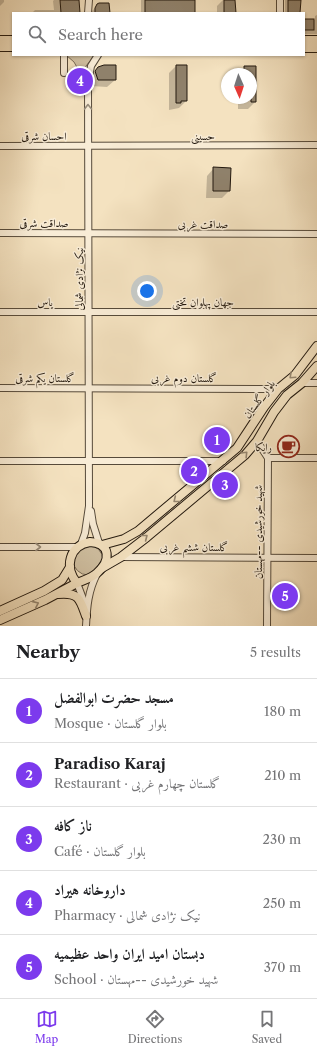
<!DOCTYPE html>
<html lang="en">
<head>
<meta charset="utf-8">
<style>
	:root { --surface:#fff; --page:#f2f2f2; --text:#202124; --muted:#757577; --line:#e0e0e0; --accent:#7c3aed }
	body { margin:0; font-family:"Libre Caslon Text",Amiri,serif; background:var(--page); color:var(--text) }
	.compass { position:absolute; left:221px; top:68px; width:36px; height:36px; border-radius:50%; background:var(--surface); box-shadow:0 1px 3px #0004; rotate:177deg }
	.you { position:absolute; left:147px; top:291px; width:14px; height:14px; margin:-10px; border:3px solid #fff; border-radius:50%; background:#1a73e8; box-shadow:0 0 0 6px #1a73e833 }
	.badge { display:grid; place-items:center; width:26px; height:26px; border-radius:50%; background:var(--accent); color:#fff; font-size:13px; font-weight:700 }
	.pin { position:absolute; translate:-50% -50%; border:2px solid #fff; box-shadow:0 1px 4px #0006 }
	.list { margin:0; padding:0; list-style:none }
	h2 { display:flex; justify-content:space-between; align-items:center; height:52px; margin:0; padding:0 16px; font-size:17px }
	h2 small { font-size:13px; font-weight:400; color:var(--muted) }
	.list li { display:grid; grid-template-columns:26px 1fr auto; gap:12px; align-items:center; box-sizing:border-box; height:64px; padding:0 16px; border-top:1px solid var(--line) }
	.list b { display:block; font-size:15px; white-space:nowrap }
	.list p { margin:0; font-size:13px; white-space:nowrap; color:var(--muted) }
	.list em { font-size:13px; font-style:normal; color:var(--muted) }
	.icon { flex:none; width:22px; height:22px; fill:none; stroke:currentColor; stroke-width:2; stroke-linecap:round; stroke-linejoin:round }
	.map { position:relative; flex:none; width:317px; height:626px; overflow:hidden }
	.search { position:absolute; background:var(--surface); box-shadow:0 1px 3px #0004; left:12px; right:12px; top:12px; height:44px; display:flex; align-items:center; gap:10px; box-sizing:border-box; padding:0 14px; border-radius:0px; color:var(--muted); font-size:15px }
	.sheet { height:372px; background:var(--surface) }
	nav { display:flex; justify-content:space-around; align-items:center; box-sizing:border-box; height:56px; border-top:1px solid var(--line); background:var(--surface); font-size:11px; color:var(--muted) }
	nav a { display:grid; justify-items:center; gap:2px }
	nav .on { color:var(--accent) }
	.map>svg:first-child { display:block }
</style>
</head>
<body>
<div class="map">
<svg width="317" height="626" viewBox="0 0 317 626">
	<rect width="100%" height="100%" fill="#f4e2c0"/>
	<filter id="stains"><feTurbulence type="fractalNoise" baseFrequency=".005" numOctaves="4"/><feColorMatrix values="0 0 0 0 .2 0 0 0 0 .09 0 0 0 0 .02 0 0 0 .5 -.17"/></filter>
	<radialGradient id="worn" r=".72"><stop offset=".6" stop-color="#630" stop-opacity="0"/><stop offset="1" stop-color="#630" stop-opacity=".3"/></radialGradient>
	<g fill="#d0c0a2" stroke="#796c58">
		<path d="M66 55H95L86 66 83 78 74 62Z"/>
		<circle cx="88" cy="560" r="15"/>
	</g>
	<g fill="#0003">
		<path d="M0 0H4V2L0 6Z"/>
		<path d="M54 0H78L79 13H32L35 10H54L53 1Z"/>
		<rect x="141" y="0" width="53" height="13"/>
		<path d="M223 0H234L235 13H217V6Z"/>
		<path d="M285 0H300L299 13H285Z"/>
		<path d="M98 5 108 13H90Z"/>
		<path d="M317 15V34H304V20H315V16Z"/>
		<path d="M176 66H186V101L179 108 169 110V73Z"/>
		<path d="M245 67H255V102L248 109H238V98H251V74H238Z"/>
		<path d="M98 68 115 80 107 87 91 86 88 79Z"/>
		<path d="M214 168 229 191 222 198H206L207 176Z"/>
	</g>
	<g fill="#8f816b" stroke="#22180e">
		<path d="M60 0H79L80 13H61Z"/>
		<rect x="145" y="0" width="50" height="13"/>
		<path d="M224 0H235L236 13H224Z"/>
		<path d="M288 0H301L300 13H288Z"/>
		<path d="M99 3H109L110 13H95V8L97 4Z"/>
		<rect x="304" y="19" width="10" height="11"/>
		<path d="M104 65H116V80H98L95 71 98 67Z"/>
		<path d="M176 65H187V101H181V103H176Z"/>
		<path d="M244 66H256V102H251V74H244Z"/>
		<path d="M213 167 231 168 230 191H213Z"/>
	</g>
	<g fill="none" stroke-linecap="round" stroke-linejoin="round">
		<defs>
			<g id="minor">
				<path d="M88 13 89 0"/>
				<path d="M280 13V0"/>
				<path d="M64 55V73"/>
				<path d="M0 146 317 145"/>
				<path d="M0 233 317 234"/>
				<path d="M0 312H317"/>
				<path d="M302 383H317"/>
				<path d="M0 388 278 389"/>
				<path d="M257 441 268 458 267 626"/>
				<path d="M268 458H317"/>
				<path d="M0 461H223"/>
				<path d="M91 511 93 524 99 543"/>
				<path d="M81 544 85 533 89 506 88 83 91 66 98 55"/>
				<path d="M0 547H75"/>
				<path d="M121 557 317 558"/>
				<path d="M77 583 85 604"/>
				<path d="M86 626C87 607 88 591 97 574"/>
			</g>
			<g id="major">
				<path d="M0 40H13"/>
				<path d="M304 40H317"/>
				<path d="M0 47H13"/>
				<path d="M304 48H317"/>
				<path d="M90 542C111 543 111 561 97 573 92 578 84 580 77 583 64 568 69 545 90 542Z"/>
				<path d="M102 545 124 539 138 531 237 448 264 407 278 389 295 375 317 346"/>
				<path d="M102 568 121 557 147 537 245 455 257 441 274 412 287 395 302 383 317 366"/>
				<path d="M58 594C79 592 80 599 86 616"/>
				<path d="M0 611 44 591 62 580 70 567"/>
				<path d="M0 620 45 600 77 583"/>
			</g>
		</defs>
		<use href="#minor" stroke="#564a3a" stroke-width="8"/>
		<use href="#major" stroke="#22180e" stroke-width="10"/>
		<use href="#minor" stroke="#f8ecd6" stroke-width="6"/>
		<use href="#major" stroke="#f4e2c0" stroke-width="8"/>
	</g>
	<defs><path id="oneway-chevron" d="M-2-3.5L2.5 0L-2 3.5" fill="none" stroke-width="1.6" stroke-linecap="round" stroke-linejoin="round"/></defs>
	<g stroke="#988d7c">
		<use href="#oneway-chevron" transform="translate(88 107) rotate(-91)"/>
		<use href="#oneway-chevron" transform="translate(38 547)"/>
	</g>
	<g stroke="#968770">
		<use href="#oneway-chevron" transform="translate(292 376) rotate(137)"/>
		<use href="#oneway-chevron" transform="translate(245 454) rotate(-46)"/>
		<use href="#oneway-chevron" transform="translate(176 500) rotate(141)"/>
		<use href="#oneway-chevron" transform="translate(145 537) rotate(-38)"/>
		<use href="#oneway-chevron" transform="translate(36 604) rotate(-24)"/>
	</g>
	<defs>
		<symbol id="cafe-ring" viewBox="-11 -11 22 22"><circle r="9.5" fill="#f8ecd6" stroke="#8f2418" stroke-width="1.5"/><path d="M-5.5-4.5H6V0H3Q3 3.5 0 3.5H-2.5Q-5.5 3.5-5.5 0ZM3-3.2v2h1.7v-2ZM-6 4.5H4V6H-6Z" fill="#8f2418"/></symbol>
	</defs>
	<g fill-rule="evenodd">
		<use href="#cafe-ring" x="276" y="434" width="25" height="25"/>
	</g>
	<g text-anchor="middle" stroke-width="3" stroke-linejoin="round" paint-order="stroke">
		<g font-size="11" fill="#22180e" stroke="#f8ecd6">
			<text x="44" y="140">احسان شرقی</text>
			<text x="203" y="140">حسینی</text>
			<text x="44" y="227">صداقت شرقی</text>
			<text x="203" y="228">صداقت غربی</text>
			<text transform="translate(79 279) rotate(-90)" y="4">نیک نژادی شمالی</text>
			<text x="45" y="306">یاس</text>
			<text x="203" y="306">جهان پهلوان تختی</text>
			<text x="45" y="382">گلستان یکم شرقی</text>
			<text x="184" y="382">گلستان دوم غربی</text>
			<text transform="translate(259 399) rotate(-53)" y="4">بلوار گلستان</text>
			<text transform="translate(258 532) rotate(-90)" y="4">شهید خورشیدی --مهستان</text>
			<text x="194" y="551">گلستان ششم غربی</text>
		</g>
		<g font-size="11" fill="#22180e" stroke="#f8ecd6" text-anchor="end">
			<text x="272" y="451">رایکا</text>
		</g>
	</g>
	<rect width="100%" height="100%" filter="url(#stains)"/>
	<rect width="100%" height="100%" fill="url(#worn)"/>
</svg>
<svg class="compass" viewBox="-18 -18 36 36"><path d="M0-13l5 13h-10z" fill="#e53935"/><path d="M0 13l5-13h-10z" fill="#757577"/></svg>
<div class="you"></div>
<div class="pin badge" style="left:217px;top:440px">1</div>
<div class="pin badge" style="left:194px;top:471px">2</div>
<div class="pin badge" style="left:225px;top:485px">3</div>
<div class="pin badge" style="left:80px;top:81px">4</div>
<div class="pin badge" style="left:285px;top:596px">5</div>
<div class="search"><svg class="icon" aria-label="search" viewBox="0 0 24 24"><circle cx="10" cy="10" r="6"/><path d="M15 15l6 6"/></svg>Search here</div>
</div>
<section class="sheet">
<h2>Nearby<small>5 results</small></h2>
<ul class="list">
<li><span class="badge">1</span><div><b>مسجد حضرت ابوالفضل</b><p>Mosque · بلوار گلستان</p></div><em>180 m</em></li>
<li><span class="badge">2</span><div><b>Paradiso Karaj</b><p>Restaurant · گلستان چهارم غربی</p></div><em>210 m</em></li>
<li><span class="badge">3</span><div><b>ناز کافه</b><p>Café · بلوار گلستان</p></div><em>230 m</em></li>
<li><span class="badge">4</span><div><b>داروخانه هیراد</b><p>Pharmacy · نیک نژادی شمالی</p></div><em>250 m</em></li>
<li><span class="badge">5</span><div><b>دبستان امید ایران واحد عظیمیه</b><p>School · شهید خورشیدی --مهستان</p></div><em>370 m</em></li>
</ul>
</section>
<nav>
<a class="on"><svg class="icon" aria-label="map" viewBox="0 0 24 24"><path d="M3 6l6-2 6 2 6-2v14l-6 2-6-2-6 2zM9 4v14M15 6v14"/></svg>Map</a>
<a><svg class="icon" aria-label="directions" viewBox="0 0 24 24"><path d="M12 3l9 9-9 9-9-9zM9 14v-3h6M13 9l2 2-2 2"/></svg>Directions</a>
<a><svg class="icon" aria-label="saved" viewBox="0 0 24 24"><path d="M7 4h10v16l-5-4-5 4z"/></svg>Saved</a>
</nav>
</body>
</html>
